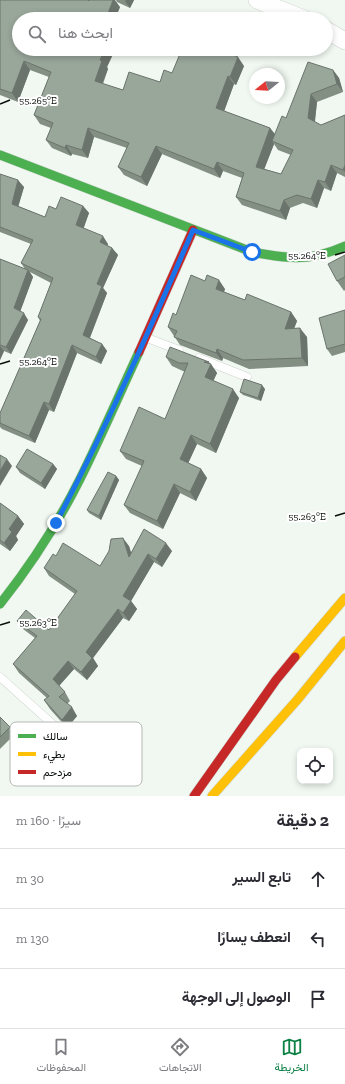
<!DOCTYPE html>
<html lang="ar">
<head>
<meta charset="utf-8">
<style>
	:root { --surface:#fff; --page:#f2f2f3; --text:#2b2b33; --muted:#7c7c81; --line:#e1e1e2; --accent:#0b8043 }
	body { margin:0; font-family:"Zilla Slab",Vazirmatn,serif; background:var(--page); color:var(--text); direction:rtl }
	.controls { position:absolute; right:12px; bottom:12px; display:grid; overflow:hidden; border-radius:8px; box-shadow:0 2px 6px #0003 }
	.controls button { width:36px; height:36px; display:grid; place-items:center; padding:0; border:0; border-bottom:1px solid var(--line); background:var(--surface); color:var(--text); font:20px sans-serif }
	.compass { position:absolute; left:249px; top:68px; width:36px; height:36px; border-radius:50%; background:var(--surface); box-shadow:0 2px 6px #0003; rotate:252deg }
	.stop { position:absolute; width:12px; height:12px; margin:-9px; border:3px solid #1a73e8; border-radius:50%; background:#fff }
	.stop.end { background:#1a73e8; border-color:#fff; box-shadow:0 1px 4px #0008 }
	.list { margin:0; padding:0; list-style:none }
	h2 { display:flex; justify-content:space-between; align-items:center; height:52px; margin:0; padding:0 16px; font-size:17px }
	h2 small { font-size:13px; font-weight:400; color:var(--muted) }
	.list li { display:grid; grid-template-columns:26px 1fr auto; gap:12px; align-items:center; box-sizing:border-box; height:60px; padding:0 16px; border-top:1px solid var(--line) }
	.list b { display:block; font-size:15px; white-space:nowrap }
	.list em { font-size:13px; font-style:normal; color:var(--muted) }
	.icon { flex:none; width:22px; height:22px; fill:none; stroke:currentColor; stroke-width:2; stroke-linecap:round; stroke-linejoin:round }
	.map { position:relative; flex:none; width:345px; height:796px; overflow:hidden; direction:ltr }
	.search { position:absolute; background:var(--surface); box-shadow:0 2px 6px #0003; left:12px; right:12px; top:12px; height:44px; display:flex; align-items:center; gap:10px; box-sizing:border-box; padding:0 14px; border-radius:22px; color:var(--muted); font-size:15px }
	.sheet { height:232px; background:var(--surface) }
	nav { display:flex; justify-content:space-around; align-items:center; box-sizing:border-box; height:56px; border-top:1px solid var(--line); background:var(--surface); font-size:11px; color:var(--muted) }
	nav a { display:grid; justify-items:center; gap:2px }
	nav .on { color:var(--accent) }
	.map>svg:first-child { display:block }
</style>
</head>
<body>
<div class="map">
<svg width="345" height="796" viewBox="0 0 345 796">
	<rect width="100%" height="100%" fill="#f0f8f1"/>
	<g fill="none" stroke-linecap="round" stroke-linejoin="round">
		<defs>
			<g id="lane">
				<path d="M147 338 179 350"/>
				<path d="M199 358 247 377"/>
				<path d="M0 677 67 737"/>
			</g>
			<g id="street">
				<path d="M257 0 304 19"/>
				<path d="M326 30 345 41"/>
			</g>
			<g id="fast">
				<path d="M0 155 252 252C289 259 309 262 345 246"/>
				<path d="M0 604C31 565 58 523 80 479 101 437 119 395 139 352"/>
			</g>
			<g id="slow">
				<path d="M295 657 345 598"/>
				<path d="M212 796 298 699 345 641"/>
			</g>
			<g id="jam">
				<path d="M139 352 193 230"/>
				<path d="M194 796 276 680 295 657"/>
			</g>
		</defs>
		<use href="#lane" stroke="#ced4cf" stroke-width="9"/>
		<use href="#street" stroke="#ced4cf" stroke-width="18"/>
		<use href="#fast" stroke="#ced4cf" stroke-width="10"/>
		<use href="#slow" stroke="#ced4cf" stroke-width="10"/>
		<use href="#jam" stroke="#ced4cf" stroke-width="10"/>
		<use href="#lane" stroke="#fdfefd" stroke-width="8"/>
		<use href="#street" stroke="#fdfefd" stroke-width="17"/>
		<use href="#fast" stroke="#4caf50" stroke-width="9"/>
		<use href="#slow" stroke="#ffc107" stroke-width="9"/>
		<use href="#jam" stroke="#c62828" stroke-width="9"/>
	</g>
	<g fill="#848f84" fill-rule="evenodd">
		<path d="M0 0 120 7 115 19H19L114 52 107 67 108 69 103 84 123 90 160 82 172 73 244 66 236 85 234 84 224 111 270 128 275 134 286 118 333 70 339 78 343 92 317 102 315 122 321 125 345 115V177L337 173 331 191 324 188 317 208 303 203 290 208 286 220 242 205 236 197 242 178 223 171 220 178 162 154 147 186 124 175 118 167 127 148 94 137 88 158 72 154 71 156 52 148 46 140 51 128 40 124 34 115 49 77 30 70 18 102 0 95ZM274 144 278 150 291 155 281 174 264 169Z"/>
		<path d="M116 0H134L130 8 117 2Z"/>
		<path d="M0 174 24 187 18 206 45 217 56 209 83 206 89 213 83 228 108 244 107 245 112 248 118 255 103 288 107 293 90 338 102 344 107 351 101 364 77 353 54 412 49 410 35 443 2 429 0 427V413L40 321 38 317 51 283 30 272 33 277 20 311 28 320 11 354 4 351 0 360V259L25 269 21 263 31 244 0 232Z"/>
		<path d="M345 255V290L344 291 337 281Z"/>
		<path d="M225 289 224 292 245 300 291 312 297 321 294 328 307 337 308 366 249 369 223 358 222 361 180 345 168 327 176 315Z"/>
		<path d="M345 310V352L332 356 327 349Z"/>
		<path d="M166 357 209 362 217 373 213 381 239 398 216 453 197 444 188 463 201 469 207 478 196 501 180 493 163 529 130 513 124 505 142 466 126 459 120 451 165 419 185 372 172 366Z"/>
		<path d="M265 389 261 401 243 395 240 392Z"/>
		<path d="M53 464 57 469 45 489 20 473 16 467Z"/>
		<path d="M116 476 119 480 101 520 89 513 87 510Z"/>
		<path d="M0 503 18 516 24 524 16 536 18 540 10 551 0 544Z"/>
		<path d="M129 546 131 553 172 551 162 567 154 562 131 601 137 609 129 621 123 618 93 658 98 666 87 680 74 669 59 686 65 692 70 701 67 704 77 716 67 728 50 709 44 700 47 698 19 673 13 664 35 638 23 629 17 621 49 630 75 594 49 576 44 568 56 556 100 566Z"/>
		<path d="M0 717 10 727 15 734 0 749Z"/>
	</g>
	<g fill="#6b746c">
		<path d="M113 0H115L120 7 115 19H106Z"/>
		<path d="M126 0H134L130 8 125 1Z"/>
		<path d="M105 49H112L114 52 107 67 108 69 100 89 95 81 100 60Z"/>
		<path d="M238 57 244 66 236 85 230 77Z"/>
		<path d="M24 61 30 70 18 102 12 93Z"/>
		<path d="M333 70 339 78 343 92 337 84Z"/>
		<path d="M228 76 234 84 222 117 216 108Z"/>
		<path d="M311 94 317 102 314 127 308 118Z"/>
		<path d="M88 128 94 137 88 158 82 150Z"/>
		<path d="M270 128 276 136 272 141 274 144 262 175 256 167Z"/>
		<path d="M66 145 72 154 71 156 65 148Z"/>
		<path d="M156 146 162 154 147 186 141 177Z"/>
		<path d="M217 162 223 171 220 178 214 169Z"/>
		<path d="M331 165 337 173 331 191 325 182Z"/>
		<path d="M345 165V172L343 170Z"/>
		<path d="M18 180 24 187 17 211 12 204Z"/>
		<path d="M318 180 324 188 317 208 311 199Z"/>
		<path d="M284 200 290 208 286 220 280 211Z"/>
		<path d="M83 206 89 213 82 233 76 225Z"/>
		<path d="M103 236 108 244 105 250 100 242Z"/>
		<path d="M112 248 118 255 103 288 107 293 88 342 83 335 97 284Z"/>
		<path d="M28 270 33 277 19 315 14 308Z"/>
		<path d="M219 280 225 289 222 297 216 289Z"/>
		<path d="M291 312 297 321 291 337 285 329Z"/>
		<path d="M24 313 28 320 11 354 6 347Z"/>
		<path d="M300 328 307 337 308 366 302 358Z"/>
		<path d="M102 344 107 351 101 364 96 357Z"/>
		<path d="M72 345 77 353 54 412 49 404Z"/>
		<path d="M0 346 4 351 0 360Z"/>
		<path d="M217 349 223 358 222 361 216 353Z"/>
		<path d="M211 364 217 373 211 386 205 377Z"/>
		<path d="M262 385 265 389 261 401 258 398Z"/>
		<path d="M233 389 239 398 216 453 210 444Z"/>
		<path d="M44 402 49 410 35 443 29 436Z"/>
		<path d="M191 435 197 444 186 468 180 459Z"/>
		<path d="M7 459 12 466 0 486V471Z"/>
		<path d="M53 464 57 469 45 489 41 483Z"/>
		<path d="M201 469 207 478 196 501 190 492Z"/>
		<path d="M116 476 119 480 101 520 99 516Z"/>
		<path d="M174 484 180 493 163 529 157 521Z"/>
		<path d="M18 516 24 524 16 536 18 540 10 551 4 543 9 529Z"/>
		<path d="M123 538 129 546 135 565 129 557Z"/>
		<path d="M166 543 172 551 162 567 156 559Z"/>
		<path d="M148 554 154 562 131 601 137 609 129 621 123 613V596Z"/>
		<path d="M118 609 123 618 93 658 98 666 87 680 81 672 86 652Z"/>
		<path d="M68 661 74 669 58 687 53 679Z"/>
		<path d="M72 707 77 716 67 728 62 720Z"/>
	</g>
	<g fill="#99a69a" stroke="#6b746c">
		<path d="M0 0H88L89 1V0H113L106 19H19V49H105L100 60 102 61 95 81 123 90 129 72 160 82 164 70 172 73 182 49H219L238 57 230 77 228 76 216 108 270 128 256 167 281 174 293 150 272 141 282 116 286 118 308 62 333 70 337 84 311 94 308 118 321 125 345 115V165L343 170 331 165 325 182 318 180 311 199 297 195 284 200 280 211 236 197 244 173 217 162 214 169 156 146 141 177 118 167 129 143 88 128 82 150 66 145 65 148 46 140 53 123 34 115 51 72 24 61 12 93 0 89Z"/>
		<path d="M0 174 18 180 12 204 45 217 49 206 56 209 61 197 83 206 76 225 103 236 100 242 112 248 97 284 102 286 83 335 102 344 96 357 72 345 49 404 44 402 29 436 0 423V413L41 319 38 317 53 278 21 263 33 240 0 227Z"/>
		<path d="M345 255V277L337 281 328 264Z"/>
		<path d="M0 259 28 270 14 308 24 313 6 347 0 345Z"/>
		<path d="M191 275 205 281 207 275 219 280 216 289 245 300 247 294 291 312 285 329 300 328 302 358 243 360 217 349 216 353 174 337 177 331 168 327 173 313 176 315Z"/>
		<path d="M345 310V344L327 349 319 318Z"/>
		<path d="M170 347 209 362H204L211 364 205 377 233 389 210 444 191 435 180 459 201 469 190 492 174 484 157 521 124 505 144 461 120 451 139 407 165 419 188 363H179L166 357Z"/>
		<path d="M244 379 262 385 258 398 240 392Z"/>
		<path d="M27 449 53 464 41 483 16 467Z"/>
		<path d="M0 455 7 459 0 471Z"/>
		<path d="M108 472 116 476 99 516 87 510Z"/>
		<path d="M0 503 18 516 9 529 12 532 4 543 0 540Z"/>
		<path d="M144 529 166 543 156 559 148 554 123 596 131 601 123 613 118 609 86 652 92 658 81 672 68 661 53 679 65 692 59 697 72 707 62 720 44 700 49 696 13 664 37 636 17 621 26 610 49 630 77 591 44 568 53 554 56 556 63 543 100 566 109 551 111 539 123 538 129 557Z"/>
		<path d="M0 717 10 727 0 737Z"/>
	</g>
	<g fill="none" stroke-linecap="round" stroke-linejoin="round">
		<path stroke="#1a73e8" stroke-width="5" d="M56 523C106 428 150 329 193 230L252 252"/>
	</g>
	<path fill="none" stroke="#090e0a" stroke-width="1.5" d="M0 104 10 100M335 255 345 252M0 364 10 361M335 516 345 513M0 625 10 622"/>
	<rect x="10" y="722" width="132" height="64" rx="6" fill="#fff" stroke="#b5b7b6" stroke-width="1"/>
	<rect x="18" y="734" width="18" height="4" fill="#4caf50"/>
	<rect x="18" y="752" width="18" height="4" fill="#ffc107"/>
	<rect x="18" y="770" width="18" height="4" fill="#c62828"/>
	<g font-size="11" fill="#090e0a">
		<text x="43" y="740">سالك</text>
		<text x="43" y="758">بطيء</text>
		<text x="43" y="776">مزدحم</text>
	</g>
	<g font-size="10" text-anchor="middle" fill="#090e0a" stroke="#fff" stroke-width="4" stroke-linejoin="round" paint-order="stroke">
		<text x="38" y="104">55.265°E</text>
		<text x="307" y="259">55.264°E</text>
		<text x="38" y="365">55.264°E</text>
		<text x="307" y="520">55.263°E</text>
		<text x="38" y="626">55.263°E</text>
	</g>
</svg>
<div class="controls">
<button><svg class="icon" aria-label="locate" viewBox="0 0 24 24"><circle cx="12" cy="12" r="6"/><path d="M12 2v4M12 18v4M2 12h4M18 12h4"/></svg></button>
</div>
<svg class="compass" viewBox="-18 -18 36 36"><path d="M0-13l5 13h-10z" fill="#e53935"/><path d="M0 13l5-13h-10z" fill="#7c7c81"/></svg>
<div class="stop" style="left:252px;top:252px"></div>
<div class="stop end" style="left:56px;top:523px"></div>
<div class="search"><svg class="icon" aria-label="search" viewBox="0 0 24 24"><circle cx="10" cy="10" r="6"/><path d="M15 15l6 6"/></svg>ابحث هنا</div>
</div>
<section class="sheet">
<h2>2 دقيقة<small>سيرًا · 160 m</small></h2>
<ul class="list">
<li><svg class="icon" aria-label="ahead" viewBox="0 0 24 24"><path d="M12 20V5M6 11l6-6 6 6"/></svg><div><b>تابع السير</b></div><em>30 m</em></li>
<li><svg class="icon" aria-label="left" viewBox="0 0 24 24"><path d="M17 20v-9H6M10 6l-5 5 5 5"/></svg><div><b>انعطف يسارًا</b></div><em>130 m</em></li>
<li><svg class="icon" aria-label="arrive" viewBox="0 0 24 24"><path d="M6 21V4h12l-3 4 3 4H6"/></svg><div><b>الوصول إلى الوجهة</b></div></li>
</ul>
</section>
<nav>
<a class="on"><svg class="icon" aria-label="map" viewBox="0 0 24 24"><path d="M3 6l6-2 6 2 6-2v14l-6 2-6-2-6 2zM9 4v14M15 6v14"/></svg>الخريطة</a>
<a><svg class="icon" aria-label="directions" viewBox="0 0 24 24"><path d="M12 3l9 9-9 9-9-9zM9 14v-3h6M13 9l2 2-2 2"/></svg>الاتجاهات</a>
<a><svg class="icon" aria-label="saved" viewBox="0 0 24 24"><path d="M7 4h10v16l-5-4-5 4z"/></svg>المحفوظات</a>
</nav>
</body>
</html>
